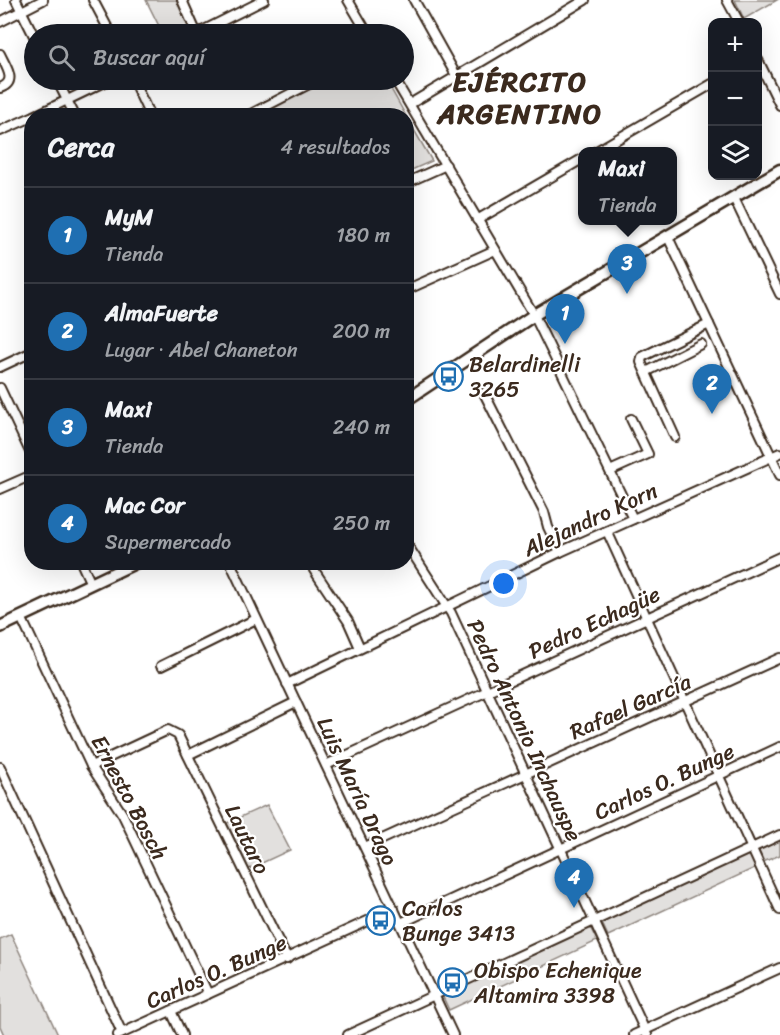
<!DOCTYPE html>
<html lang="es">
<head>
<meta charset="utf-8">
<style>
	:root { --surface:#171b24; --page:#20242c; --text:#f1f3f6; --muted:#9ea1a6; --line:#363941; --accent:#1f6fb2 }
	body { margin:0; font-family:Sriracha,sans-serif; background:var(--page); color:var(--text) }
	.controls { position:absolute; right:18px; top:18px; display:grid; overflow:hidden; border-radius:12px; box-shadow:0 6px 24px #0002 }
	.controls button { width:54px; height:54px; display:grid; place-items:center; padding:0; border:0; border-bottom:2px solid var(--line); background:var(--surface); color:var(--text); font:30px sans-serif }
	.you { position:absolute; left:504px; top:584px; width:21px; height:21px; margin:-15px; border:4px solid #fff; border-radius:50%; background:#1a73e8; box-shadow:0 0 0 9px #1a73e833 }
	.badge { display:grid; place-items:center; width:39px; height:39px; border-radius:50%; background:var(--accent); color:#fff; font-size:20px; font-weight:700 }
	.pin { position:absolute; translate:-50% -50px; filter:drop-shadow(0 2px 3px #0008) }
	.pin::after { content:''; position:absolute; top:32px; width:21px; height:18px; background:inherit; clip-path:polygon(0 0,100% 0,50% 100%) }
	.popup { position:absolute; left:578px; top:147px; width:99px; height:78px; box-sizing:border-box; display:grid; place-content:center; border-radius:12px; background:var(--surface); filter:drop-shadow(0 2px 4px #0005); font-size:20px; white-space:nowrap; color:var(--muted) }
	.popup b { font-size:22px; color:var(--text) }
	.popup::after { content:''; position:absolute; left:50%; top:100%; margin-left:-12px; border:12px solid transparent; border-top-color:var(--surface) }
	.list { margin:0; padding:0; list-style:none }
	h2 { display:flex; justify-content:space-between; align-items:center; height:78px; margin:0; padding:0 24px; font-size:26px }
	h2 small { font-size:20px; font-weight:400; color:var(--muted) }
	.list li { display:grid; grid-template-columns:39px 1fr auto; gap:18px; align-items:center; box-sizing:border-box; height:96px; padding:0 24px; border-top:2px solid var(--line) }
	.list b { display:block; font-size:22px; white-space:nowrap }
	.list p { margin:0; font-size:20px; white-space:nowrap; color:var(--muted) }
	.list em { font-size:20px; font-style:normal; color:var(--muted) }
	.icon { flex:none; width:33px; height:33px; fill:none; stroke:currentColor; stroke-width:2; stroke-linecap:round; stroke-linejoin:round }
	.map { position:relative; flex:none; width:780px; height:1035px; overflow:hidden }
	.search { position:absolute; background:var(--surface); box-shadow:0 6px 24px #0002; left:24px; top:24px; width:390px; height:66px; display:flex; align-items:center; gap:15px; box-sizing:border-box; padding:0 21px; border-radius:33px; color:var(--muted); font-size:22px }
	.panel { position:absolute; background:var(--surface); box-shadow:0 6px 24px #0002; left:24px; top:108px; width:390px; height:462px; border-radius:24px }
	.map>svg:first-child { display:block }
</style>
</head>
<body>
<div class="map">
<svg width="780" height="1035" viewBox="0 0 780 1035">
	<rect width="100%" height="100%" fill="#fff"/>
	<filter id="ink" filterUnits="userSpaceOnUse"><feTurbulence type="fractalNoise" baseFrequency=".0167" numOctaves="2"/><feDisplacementMap in="SourceGraphic" scale="12" xChannelSelector="R" yChannelSelector="G"/><feConvolveMatrix kernelMatrix="1 2 1 2 8 2 1 2 1" color-interpolation-filters="sRGB"/></filter>
	<g filter="url(#ink)">
		<g fill="#e2e0de" stroke="#8e857e" stroke-width="1.5">
			<path d="M146 0H179L197 34H163Z"/>
			<path d="M735 0H777L744 19Z"/>
			<path d="M330 80H386L406 116H252Z"/>
			<path d="M406 116 432 161 407 172H406Z"/>
			<path d="M267 805 290 850 249 869 227 823Z"/>
			<path d="M780 839V855L763 862 757 850Z"/>
			<path d="M750 852 757 867 608 936 601 921Z"/>
			<path d="M590 927 597 941 449 1010 442 995Z"/>
			<path d="M11 934 58 1035H4L0 1026V939Z"/>
		</g>
		<g fill="none" stroke-linecap="round" stroke-linejoin="round">
			<defs>
				<g id="street">
					<path d="M16 0 34 36"/>
					<path d="M93 0 111 34"/>
					<path d="M182 0 197 34"/>
					<path d="M348 0 368 34"/>
					<path d="M414 0 457 77"/>
					<path d="M727 0 739 22"/>
					<path d="M0 22 43 0"/>
					<path d="M196 34 264 0"/>
					<path d="M0 54C6 67 18 82 0 88"/>
					<path d="M758 60 780 105"/>
					<path d="M57 80 75 116"/>
					<path d="M133 80 150 116"/>
					<path d="M395 80 534 315 633 519"/>
					<path d="M410 104 585 0"/>
					<path d="M34 116 109 80"/>
					<path d="M247 116 317 80"/>
					<path d="M0 131 32 117"/>
					<path d="M595 152 712 84"/>
					<path d="M406 183 446 165"/>
					<path d="M734 198 780 294"/>
					<path d="M477 220 582 159"/>
					<path d="M668 237 780 475"/>
					<path d="M406 290 495 250"/>
					<path d="M0 367 32 352"/>
					<path d="M646 372 701 344"/>
					<path d="M0 388 32 456"/>
					<path d="M484 393 544 512 548 527 560 552"/>
					<path d="M675 437 641 362 642 357 709 324"/>
					<path d="M610 471 648 454 631 419"/>
					<path d="M0 489 32 475"/>
					<path d="M607 531 780 910"/>
					<path d="M406 543 451 613 647 1035"/>
					<path d="M81 562 91 584"/>
					<path d="M230 562 453 1035"/>
					<path d="M315 562 313 566 314 570 348 621 360 648"/>
					<path d="M21 617 91 766 123 815 208 994"/>
					<path d="M161 666 256 619"/>
					<path d="M287 684 560 552 780 453"/>
					<path d="M188 755 296 702"/>
					<path d="M326 765 780 557"/>
					<path d="M91 766 168 730 178 735 287 959"/>
					<path d="M0 767 122 1033"/>
					<path d="M365 847 780 658"/>
					<path d="M401 923 780 747"/>
					<path d="M171 1011 182 1035"/>
					<path d="M118 1035 394 909"/>
					<path d="M348 1035 780 835"/>
					<path d="M634 1035 780 968"/>
				</g>
				<g id="secondary">
					<path d="M406 400 534 315 780 170"/>
					<path d="M0 627 137 562"/>
				</g>
			</defs>
			<use href="#street" stroke="#3b2a1e" stroke-width="12"/>
			<use href="#secondary" stroke="#3b2a1e" stroke-width="15"/>
			<use href="#street" stroke="#fff" stroke-width="8"/>
			<use href="#secondary" stroke="#fff" stroke-width="10"/>
		</g>
	</g>
	<defs>
		<symbol id="bus-ring" viewBox="-11 -11 22 22"><circle r="9.5" fill="#fff" stroke="#1f6fb2" stroke-width="1.5"/><path d="M-5-6H5V4H4V6H2V4H-2V6H-4V4H-5ZM-3.5-4V0h7V-4ZM-3.5 1.2v1.5H-2V1.2ZM2 1.2v1.5H3.5V1.2Z" fill="#1f6fb2"/></symbol>
	</defs>
	<g fill-rule="evenodd">
		<use href="#bus-ring" x="432" y="360" width="33" height="33"/>
		<use href="#bus-ring" x="364" y="904" width="33" height="33"/>
		<use href="#bus-ring" x="436" y="966" width="33" height="33"/>
	</g>
	<g text-anchor="middle" stroke-width="4.5" stroke-linejoin="round" paint-order="stroke">
		<g font-size="22" fill="#3b2a1e" stroke="#fff" text-anchor="start">
			<text x="469" y="372">Belardinelli<tspan x="469" dy="25">3265</tspan></text>
			<text x="402" y="916">Carlos<tspan x="402" dy="25">Bunge 3413</tspan></text>
			<text x="474" y="978">Obispo Echenique<tspan x="474" dy="25">Altamira 3398</tspan></text>
		</g>
		<g font-size="22" fill="#3b2a1e" stroke="#fff">
			<text transform="translate(590 519) rotate(-25)" y="8">Alejandro Korn</text>
			<text transform="translate(594 622) rotate(-25)" y="8">Pedro Echagüe</text>
			<text transform="translate(630 706) rotate(-24)" y="8">Rafael García</text>
			<text transform="translate(525 730) rotate(65)" y="8">Pedro Antonio Inchauspe</text>
			<text transform="translate(664 781) rotate(-25)" y="8">Carlos O. Bunge</text>
			<text transform="translate(358 791) rotate(65)" y="8">Luis María Drago</text>
			<text transform="translate(130 797) rotate(62)" y="8">Ernesto Bosch</text>
			<text transform="translate(248 839) rotate(64)" y="8">Lautaro</text>
			<text transform="translate(216 971) rotate(-24)" y="8">Carlos O. Bunge</text>
		</g>
		<g font-size="28" font-weight="bold" letter-spacing="1.5" fill="#3b2a1e" stroke="#fff">
			<text x="520" y="91">EJÉRCITO<tspan x="520" dy="32">ARGENTINO</tspan></text>
		</g>
	</g>
</svg>
<div class="controls">
<button>+</button>
<button>−</button>
<button><svg class="icon" aria-label="layers" viewBox="0 0 24 24"><path d="M12 4l9 5-9 5-9-5zM3 14l9 5 9-5"/></svg></button>
</div>
<div class="you"></div>
<div class="pin badge" style="left:565px;top:344px">1</div>
<div class="pin badge" style="left:712px;top:414px">2</div>
<div class="pin badge" style="left:627px;top:294px">3</div>
<div class="popup"><b>Maxi</b>Tienda</div>
<div class="pin badge" style="left:574px;top:908px">4</div>
<div class="search"><svg class="icon" aria-label="search" viewBox="0 0 24 24"><circle cx="10" cy="10" r="6"/><path d="M15 15l6 6"/></svg>Buscar aquí</div>
<section class="panel">
<h2>Cerca<small>4 resultados</small></h2>
<ul class="list">
<li><span class="badge">1</span><div><b>MyM</b><p>Tienda</p></div><em>180 m</em></li>
<li><span class="badge">2</span><div><b>AlmaFuerte</b><p>Lugar · Abel Chaneton</p></div><em>200 m</em></li>
<li><span class="badge">3</span><div><b>Maxi</b><p>Tienda</p></div><em>240 m</em></li>
<li><span class="badge">4</span><div><b>Mac Cor</b><p>Supermercado</p></div><em>250 m</em></li>
</ul>
</section>
</div>
</body>
</html>
